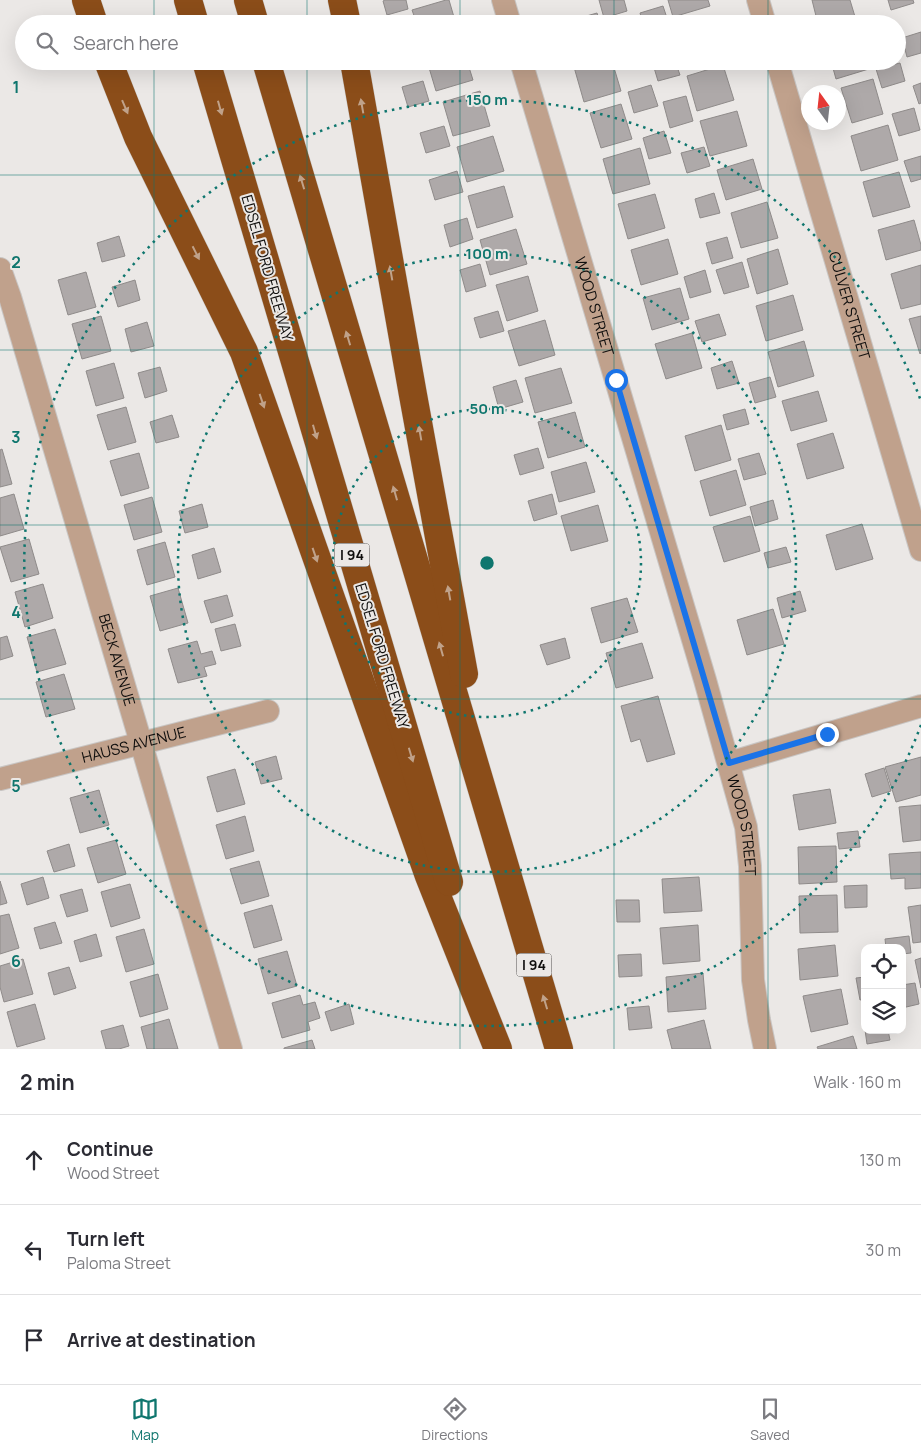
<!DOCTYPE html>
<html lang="en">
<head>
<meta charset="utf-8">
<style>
	:root { --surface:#fff; --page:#f7f7f7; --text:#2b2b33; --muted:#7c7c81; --line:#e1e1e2; --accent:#0f766e }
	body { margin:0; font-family:Manrope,sans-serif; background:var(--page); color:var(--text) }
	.controls { position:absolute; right:15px; bottom:15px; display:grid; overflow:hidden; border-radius:10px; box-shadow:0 5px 20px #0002 }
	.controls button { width:45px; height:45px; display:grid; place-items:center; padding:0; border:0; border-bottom:1px solid var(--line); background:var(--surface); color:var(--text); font:25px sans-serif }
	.compass { position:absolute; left:801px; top:85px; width:45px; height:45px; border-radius:50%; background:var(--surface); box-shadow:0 5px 20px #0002; rotate:345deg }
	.stop { position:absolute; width:15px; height:15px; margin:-11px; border:4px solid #1a73e8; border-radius:50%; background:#fff }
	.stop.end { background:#1a73e8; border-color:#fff; box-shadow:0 1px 5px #0008 }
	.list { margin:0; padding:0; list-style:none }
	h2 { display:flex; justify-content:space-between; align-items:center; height:65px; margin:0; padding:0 20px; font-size:21px }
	h2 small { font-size:16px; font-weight:400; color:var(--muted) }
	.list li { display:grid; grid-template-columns:32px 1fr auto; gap:15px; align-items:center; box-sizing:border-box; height:90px; padding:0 20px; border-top:1px solid var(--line) }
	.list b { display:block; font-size:19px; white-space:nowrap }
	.list p { margin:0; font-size:16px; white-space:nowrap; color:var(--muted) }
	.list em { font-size:16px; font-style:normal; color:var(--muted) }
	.icon { flex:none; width:28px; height:28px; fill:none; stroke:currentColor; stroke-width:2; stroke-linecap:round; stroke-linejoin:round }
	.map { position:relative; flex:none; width:921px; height:1049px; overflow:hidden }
	.search { position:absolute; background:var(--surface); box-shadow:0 5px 20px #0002; left:15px; right:15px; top:15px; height:55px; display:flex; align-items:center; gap:12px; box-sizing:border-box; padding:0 18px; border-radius:28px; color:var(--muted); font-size:19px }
	.sheet { height:335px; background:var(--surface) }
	nav { display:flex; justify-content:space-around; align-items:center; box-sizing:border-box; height:70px; border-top:1px solid var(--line); background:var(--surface); font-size:14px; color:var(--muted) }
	nav a { display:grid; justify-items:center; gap:2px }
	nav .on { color:var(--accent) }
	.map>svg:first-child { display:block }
</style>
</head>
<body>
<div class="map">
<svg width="921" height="1049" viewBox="0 0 921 1049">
	<rect width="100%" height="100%" fill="#ebe8e6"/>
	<g fill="#aea9a9" stroke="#8f8b8a">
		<path d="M385 0H406L408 9 387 15 383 1Z"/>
		<path d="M446 0H449L456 24H417L412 10Z"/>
		<path d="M599 0H624L627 11 604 18Z"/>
		<path d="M668 0H708L710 6 673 17Z"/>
		<path d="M812 0H850L856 20 842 24H818Z"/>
		<path d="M888 0H913L914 3 891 10Z"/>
		<path d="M663 6 669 24H643L640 13Z"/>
		<path d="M597 13 601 24 562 23Z"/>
		<path d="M709 19 710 24H692Z"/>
		<path d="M921 32V53L907 57 902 38Z"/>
		<path d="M427 61H467L473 80 436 91Z"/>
		<path d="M592 61H612L621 91 584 102 574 67Z"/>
		<path d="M619 61H639L620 67Z"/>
		<path d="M652 61H675L680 75 658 81Z"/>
		<path d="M831 61H871L872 68 836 79Z"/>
		<path d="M900 63 905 81 882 88 876 69Z"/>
		<path d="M723 65 734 100 697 111 687 76Z"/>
		<path d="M873 79 883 114 852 123 841 88Z"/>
		<path d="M423 81 429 101 408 107 402 87Z"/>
		<path d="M921 83V103L919 104 913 86Z"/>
		<path d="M651 85 658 106 634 113 628 92Z"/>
		<path d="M480 91 490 126 453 136 443 102Z"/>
		<path d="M686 96 693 121 670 128 663 102Z"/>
		<path d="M621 104 632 139 601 148 590 113Z"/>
		<path d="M914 108 920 130 899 136 892 114Z"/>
		<path d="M737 111 747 146 710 156 700 121Z"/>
		<path d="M888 125 898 160 861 171 851 136Z"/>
		<path d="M444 126 450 146 426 153 420 133Z"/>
		<path d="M664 131 671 153 649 159 643 138Z"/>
		<path d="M493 136 504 171 467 182 457 147Z"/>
		<path d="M704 147 710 166 687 173 681 153Z"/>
		<path d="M640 148 650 184 613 194 603 159Z"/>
		<path d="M921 156V179L911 182 904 161Z"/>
		<path d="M753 159 762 189 726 200 717 170Z"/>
		<path d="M457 171 463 192 435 200 429 180Z"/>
		<path d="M899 172 910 207 873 217 863 182Z"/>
		<path d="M504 186 513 217 477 228 468 196Z"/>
		<path d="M714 193 720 213 700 218 695 199Z"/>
		<path d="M655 194 665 228 628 239 618 204Z"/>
		<path d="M767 202 778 238 741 248 731 213Z"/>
		<path d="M467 218 473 239 450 247 444 225Z"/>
		<path d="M914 220 921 245V250L886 260 878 230Z"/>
		<path d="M516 229 527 264 490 275 480 240Z"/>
		<path d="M119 236 125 256 102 262 97 243Z"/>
		<path d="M727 237 733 258 712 264 706 243Z"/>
		<path d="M668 239 678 274 641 285 631 250Z"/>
		<path d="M778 249 788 284 757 294 747 259Z"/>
		<path d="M742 262 749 287 724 294 716 270Z"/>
		<path d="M480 264 486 286 466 292 460 270Z"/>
		<path d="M921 265V304L901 309 891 274Z"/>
		<path d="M705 270 711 292 690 298 684 277Z"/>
		<path d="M86 272 96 307 68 315 58 280Z"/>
		<path d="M528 276 538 311 507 321 496 285Z"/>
		<path d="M135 280 140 300 118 307 112 287Z"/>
		<path d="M680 288 689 319 652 330 643 298Z"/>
		<path d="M793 295 803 330 766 341 756 306Z"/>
		<path d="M498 311 504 331 480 338 474 318Z"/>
		<path d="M719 314 726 335 702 342 695 321Z"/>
		<path d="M101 316 111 351 82 359 72 324Z"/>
		<path d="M921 316V353L920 354 909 319Z"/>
		<path d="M545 320 555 355 519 366 508 331Z"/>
		<path d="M147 322 154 346 131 352 125 329Z"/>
		<path d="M692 333 702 368 666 379 655 344Z"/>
		<path d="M804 341 814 376 778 387 768 352Z"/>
		<path d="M732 361 739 383 717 389 711 368Z"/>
		<path d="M114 363 124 398 96 406 86 371Z"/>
		<path d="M160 367 167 391 145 398 138 373Z"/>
		<path d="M561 368 572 403 535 413 525 378Z"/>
		<path d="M770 377 776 397 755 403 749 383Z"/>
		<path d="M516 380 523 402 499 409 493 387Z"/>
		<path d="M818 391 827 421 791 431 782 401Z"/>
		<path d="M126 407 136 442 108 450 97 415Z"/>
		<path d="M745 409 749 424 727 430 723 415Z"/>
		<path d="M575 412 585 447 548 458 538 422Z"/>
		<path d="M172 415 179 437 156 443 150 422Z"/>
		<path d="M721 425 731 460 695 471 685 436Z"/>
		<path d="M833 433 844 468 807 479 797 444Z"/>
		<path d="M538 448 544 468 520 475 514 455Z"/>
		<path d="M2 449 12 484 0 487V450Z"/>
		<path d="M139 453 149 488 121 496 110 461Z"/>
		<path d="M759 453 766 474 744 480 738 459Z"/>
		<path d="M586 462 595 492 559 502 551 472Z"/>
		<path d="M736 470 746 505 710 516 700 481Z"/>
		<path d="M14 494 24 529 0 536V498Z"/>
		<path d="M552 494 557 514 534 521 528 501Z"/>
		<path d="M152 497 162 532 134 540 124 505Z"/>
		<path d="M773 500 778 519 755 526 750 507Z"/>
		<path d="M202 504 208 527 185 533 179 511Z"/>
		<path d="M598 505 608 541 571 551 561 516Z"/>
		<path d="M750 516 760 551 724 562 713 527Z"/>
		<path d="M862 524 873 559 836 570 826 535Z"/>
		<path d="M29 539 39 574 11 582 0 547Z"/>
		<path d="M165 542 175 577 147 585 137 550Z"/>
		<path d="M786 547 791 562 768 568 764 553Z"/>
		<path d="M214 548 221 572 198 579 192 555Z"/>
		<path d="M43 584 53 618 25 627 15 592Z"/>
		<path d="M178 588 188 623 160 631 150 596Z"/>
		<path d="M800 591 806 611 782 618 777 598Z"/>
		<path d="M227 595 233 616 211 623 204 601Z"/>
		<path d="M627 598 638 632 601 643 591 608Z"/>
		<path d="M773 609 784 644 747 655 737 620Z"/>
		<path d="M235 624 241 646 221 651 215 629Z"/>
		<path d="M55 629 66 664 37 672 27 637Z"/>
		<path d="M7 636 13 656 0 660V638Z"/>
		<path d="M565 638 570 658 547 665 540 645Z"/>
		<path d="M197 641 201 654 212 651 216 664 204 667 207 676 178 683 168 649Z"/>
		<path d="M642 643 653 678 616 688 606 653Z"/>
		<path d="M64 674 75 709 46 717 36 682Z"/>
		<path d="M658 696 675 754 647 762 640 739 631 742 621 706Z"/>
		<path d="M276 756 282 779 261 784 255 762Z"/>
		<path d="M921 757V795L896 802 885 767Z"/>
		<path d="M884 768 891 791 872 797 865 774Z"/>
		<path d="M235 769 245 804 217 812 207 777Z"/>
		<path d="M830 789 836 823 799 830 793 795Z"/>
		<path d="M99 790 109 825 80 833 70 798Z"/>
		<path d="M921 805V840L903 842 899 807Z"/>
		<path d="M245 816 254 851 226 859 216 825Z"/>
		<path d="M858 831 860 847 839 849 837 833Z"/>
		<path d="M116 840 126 874 98 883 87 848Z"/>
		<path d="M69 844 75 866 54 872 47 851Z"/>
		<path d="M836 846 837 882 799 884 798 847Z"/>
		<path d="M921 852V888L905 889V878L891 879 889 854Z"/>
		<path d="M259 861 269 896 241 904 230 869Z"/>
		<path d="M43 877 49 898 27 905 21 884Z"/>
		<path d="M699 877 702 911 664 913 662 879Z"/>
		<path d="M0 881 7 903 0 905Z"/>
		<path d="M130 884 140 918 111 927 101 892Z"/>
		<path d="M867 885V907L845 908 844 886Z"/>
		<path d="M82 889 88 911 67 917 60 895Z"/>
		<path d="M837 895 838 932 800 933 799 896Z"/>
		<path d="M616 900H639L640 922H617Z"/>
		<path d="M272 905 282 940 254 948 244 913Z"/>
		<path d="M921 905V942L913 943 908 907Z"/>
		<path d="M9 914 19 948 0 954V916Z"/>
		<path d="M55 922 62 943 40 949 34 928Z"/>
		<path d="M698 925 700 961 663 964 660 928Z"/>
		<path d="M144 929 154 964 126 972 116 937Z"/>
		<path d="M96 934 102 956 80 962 74 941Z"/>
		<path d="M909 936 911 953 902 954V948H886L885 939Z"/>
		<path d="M835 945 838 976 800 980 798 949Z"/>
		<path d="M287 951 297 986 268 994 258 959Z"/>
		<path d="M641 954 642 976 619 977 618 955Z"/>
		<path d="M921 958V988L915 960Z"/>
		<path d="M23 959 33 994 4 1002 0 987V966Z"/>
		<path d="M69 967 76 988 54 995 48 973Z"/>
		<path d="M703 973 706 1009 668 1012 666 977Z"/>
		<path d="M158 974 168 1009 140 1017 130 982Z"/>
		<path d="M865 977V999L860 1000 856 978Z"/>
		<path d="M915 983 919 1004 902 1008V985Z"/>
		<path d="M841 989 848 1024 811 1032 803 996Z"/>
		<path d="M300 995 303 1005 315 1002 320 1018 308 1022 310 1030 282 1038 272 1003Z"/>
		<path d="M35 1004 45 1039 17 1047 7 1012Z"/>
		<path d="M349 1004 354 1024 331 1031 325 1012Z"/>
		<path d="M649 1006 652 1028 629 1030 627 1008Z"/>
		<path d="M169 1019 178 1049H147L141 1027Z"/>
		<path d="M704 1020 711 1049H672L667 1030Z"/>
		<path d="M123 1025 129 1046 119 1049H106L101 1031Z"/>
		<path d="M865 1030H888L890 1040 867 1044Z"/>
		<path d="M853 1036 857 1049H818L817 1047Z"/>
		<path d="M312 1040 315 1049H284V1048Z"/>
	</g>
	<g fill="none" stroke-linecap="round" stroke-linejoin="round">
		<defs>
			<g id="street">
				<path d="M503 0 510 24"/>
				<path d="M758 0 765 24"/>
				<path id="s1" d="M521 61 705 680 746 827 750 866 753 980 759 1020 765 1049"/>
				<path id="s2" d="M777 61 921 550"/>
				<path id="s3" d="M0 269 10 297 231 1049"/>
				<path d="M729 763 921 706"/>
				<path id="s4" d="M0 779 268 711"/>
			</g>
			<g id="highway">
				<path d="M86 0 94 24"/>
				<path d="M188 0 195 24"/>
				<path d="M248 0 255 24"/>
				<path d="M342 0 347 24"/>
				<path d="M108 61 138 137 244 352 429 876 498 1049"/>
				<path d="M206 61 449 882"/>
				<path d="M266 61 559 1049"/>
				<path d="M354 61 413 395 464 674"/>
			</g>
		</defs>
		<use href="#street" stroke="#c8c5c3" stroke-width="24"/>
		<use href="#highway" stroke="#c8c5c3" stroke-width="29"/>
		<use href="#street" stroke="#c0a18c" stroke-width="22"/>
		<use href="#highway" stroke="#8b4d19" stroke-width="28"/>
	</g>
	<defs><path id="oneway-solid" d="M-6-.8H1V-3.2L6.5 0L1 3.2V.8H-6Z" transform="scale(1.25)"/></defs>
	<g fill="#c0a28a">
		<use href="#oneway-solid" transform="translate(362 106) rotate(-100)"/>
		<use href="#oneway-solid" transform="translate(125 107) rotate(67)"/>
		<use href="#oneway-solid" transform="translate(220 108) rotate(74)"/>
		<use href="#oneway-solid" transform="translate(302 182) rotate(-107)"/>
		<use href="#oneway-solid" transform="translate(196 253) rotate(63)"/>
		<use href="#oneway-solid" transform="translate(391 273) rotate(-100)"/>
		<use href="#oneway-solid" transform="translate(348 338) rotate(-107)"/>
		<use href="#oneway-solid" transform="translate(262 401) rotate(71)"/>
		<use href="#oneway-solid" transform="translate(315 432) rotate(74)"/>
		<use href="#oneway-solid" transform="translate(420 433) rotate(-100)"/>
		<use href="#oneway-solid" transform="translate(395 493) rotate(-106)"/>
		<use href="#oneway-solid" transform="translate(315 555) rotate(71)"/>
		<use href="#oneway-solid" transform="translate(449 593) rotate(-100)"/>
		<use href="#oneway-solid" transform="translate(441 649) rotate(-106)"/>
		<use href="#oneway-solid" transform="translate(411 755) rotate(73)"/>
		<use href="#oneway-solid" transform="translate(545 1002) rotate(-107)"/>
	</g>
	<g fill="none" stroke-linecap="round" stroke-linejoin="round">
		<path stroke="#1a73e8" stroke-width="6" d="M616 380 729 763 827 734"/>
	</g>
	<path fill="none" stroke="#0f766e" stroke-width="1" stroke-opacity="0.55" d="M154 0V24M307 0V24M460 0V24M614 0V24M768 0V24M154 61V1049M307 61V1049M460 61V1049M614 61V1049M768 61V1049M0 175H921M0 350H921M0 525H921M0 699H921M0 874H921"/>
	<g fill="none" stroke="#0f766e" stroke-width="2.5" stroke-dasharray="2.5 5">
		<circle cx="487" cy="563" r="154"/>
		<circle cx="487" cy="563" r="309"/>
		<path d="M921 725A463 463 0 1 1 921 401"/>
	</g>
	<g text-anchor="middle" stroke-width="4" stroke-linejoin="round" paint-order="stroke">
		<g fill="#ebe8e6" stroke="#514f4e" stroke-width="1">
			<rect x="334.5" y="543.5" width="35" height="23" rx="4"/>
			<rect x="516.5" y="953.5" width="35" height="23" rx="4"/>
		</g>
		<g font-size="14" font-weight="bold" fill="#0f0e0d">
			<text x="352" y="560">I 94</text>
			<text x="534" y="970">I 94</text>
		</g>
		<g font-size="15" fill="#0f0e0d" stroke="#ebe8e6">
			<text transform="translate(267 268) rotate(74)" y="5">EDSEL FORD FREEWAY</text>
			<text dy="5" stroke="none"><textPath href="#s1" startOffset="256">WOOD STREET</textPath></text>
			<text dy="5" stroke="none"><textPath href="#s2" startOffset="255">CULVER STREET</textPath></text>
			<text transform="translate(382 656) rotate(73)" y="5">EDSEL FORD FREEWAY</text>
			<text dy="5" stroke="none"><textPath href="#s3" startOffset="408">BECK AVENUE</textPath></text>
			<text dy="5" stroke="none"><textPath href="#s4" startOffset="138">HAUSS AVENUE</textPath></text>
			<text dy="5" stroke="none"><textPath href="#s1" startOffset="796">WOOD STREET</textPath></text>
		</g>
	</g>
	<g font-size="16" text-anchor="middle" font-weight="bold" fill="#0f766e" stroke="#ebe8e6" stroke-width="4" stroke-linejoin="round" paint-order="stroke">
		<text x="16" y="93">1</text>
		<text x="16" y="268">2</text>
		<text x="16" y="443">3</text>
		<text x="16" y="618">4</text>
		<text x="16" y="792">5</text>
		<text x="16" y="967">6</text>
	</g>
	<circle cx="487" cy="563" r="8" fill="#0f766e" stroke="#ebe8e6" stroke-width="2.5"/>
	<g font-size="15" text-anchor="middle" font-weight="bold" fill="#0f766e" stroke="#ebe8e6" stroke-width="4" stroke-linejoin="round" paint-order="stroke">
		<text x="487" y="105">150 m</text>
		<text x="487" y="259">100 m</text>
		<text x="487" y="414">50 m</text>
	</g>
</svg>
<div class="controls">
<button><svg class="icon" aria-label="locate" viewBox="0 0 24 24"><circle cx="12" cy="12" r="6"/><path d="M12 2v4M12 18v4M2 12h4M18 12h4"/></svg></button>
<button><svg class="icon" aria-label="layers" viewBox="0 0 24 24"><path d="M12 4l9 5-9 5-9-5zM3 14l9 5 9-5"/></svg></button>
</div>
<svg class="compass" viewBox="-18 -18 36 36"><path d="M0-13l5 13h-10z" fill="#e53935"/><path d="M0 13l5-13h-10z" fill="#7c7c81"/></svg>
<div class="stop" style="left:616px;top:380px"></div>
<div class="stop end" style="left:827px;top:734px"></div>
<div class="search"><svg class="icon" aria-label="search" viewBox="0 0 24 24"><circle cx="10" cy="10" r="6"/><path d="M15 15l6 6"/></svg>Search here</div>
</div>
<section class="sheet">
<h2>2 min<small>Walk · 160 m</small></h2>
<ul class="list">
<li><svg class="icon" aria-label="ahead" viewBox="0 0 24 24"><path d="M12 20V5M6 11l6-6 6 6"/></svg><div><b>Continue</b><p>Wood Street</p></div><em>130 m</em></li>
<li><svg class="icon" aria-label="left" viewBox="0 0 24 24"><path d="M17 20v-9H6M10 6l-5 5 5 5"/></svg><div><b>Turn left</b><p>Paloma Street</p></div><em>30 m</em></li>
<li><svg class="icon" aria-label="arrive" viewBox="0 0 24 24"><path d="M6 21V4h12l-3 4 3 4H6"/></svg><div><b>Arrive at destination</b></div></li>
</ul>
</section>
<nav>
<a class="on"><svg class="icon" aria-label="map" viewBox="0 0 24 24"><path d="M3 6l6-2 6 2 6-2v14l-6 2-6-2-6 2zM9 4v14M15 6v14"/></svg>Map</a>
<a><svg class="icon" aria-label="directions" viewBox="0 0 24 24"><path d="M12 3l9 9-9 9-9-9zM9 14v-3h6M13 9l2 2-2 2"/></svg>Directions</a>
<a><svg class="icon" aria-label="saved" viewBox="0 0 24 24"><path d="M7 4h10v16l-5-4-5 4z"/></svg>Saved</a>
</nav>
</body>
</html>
